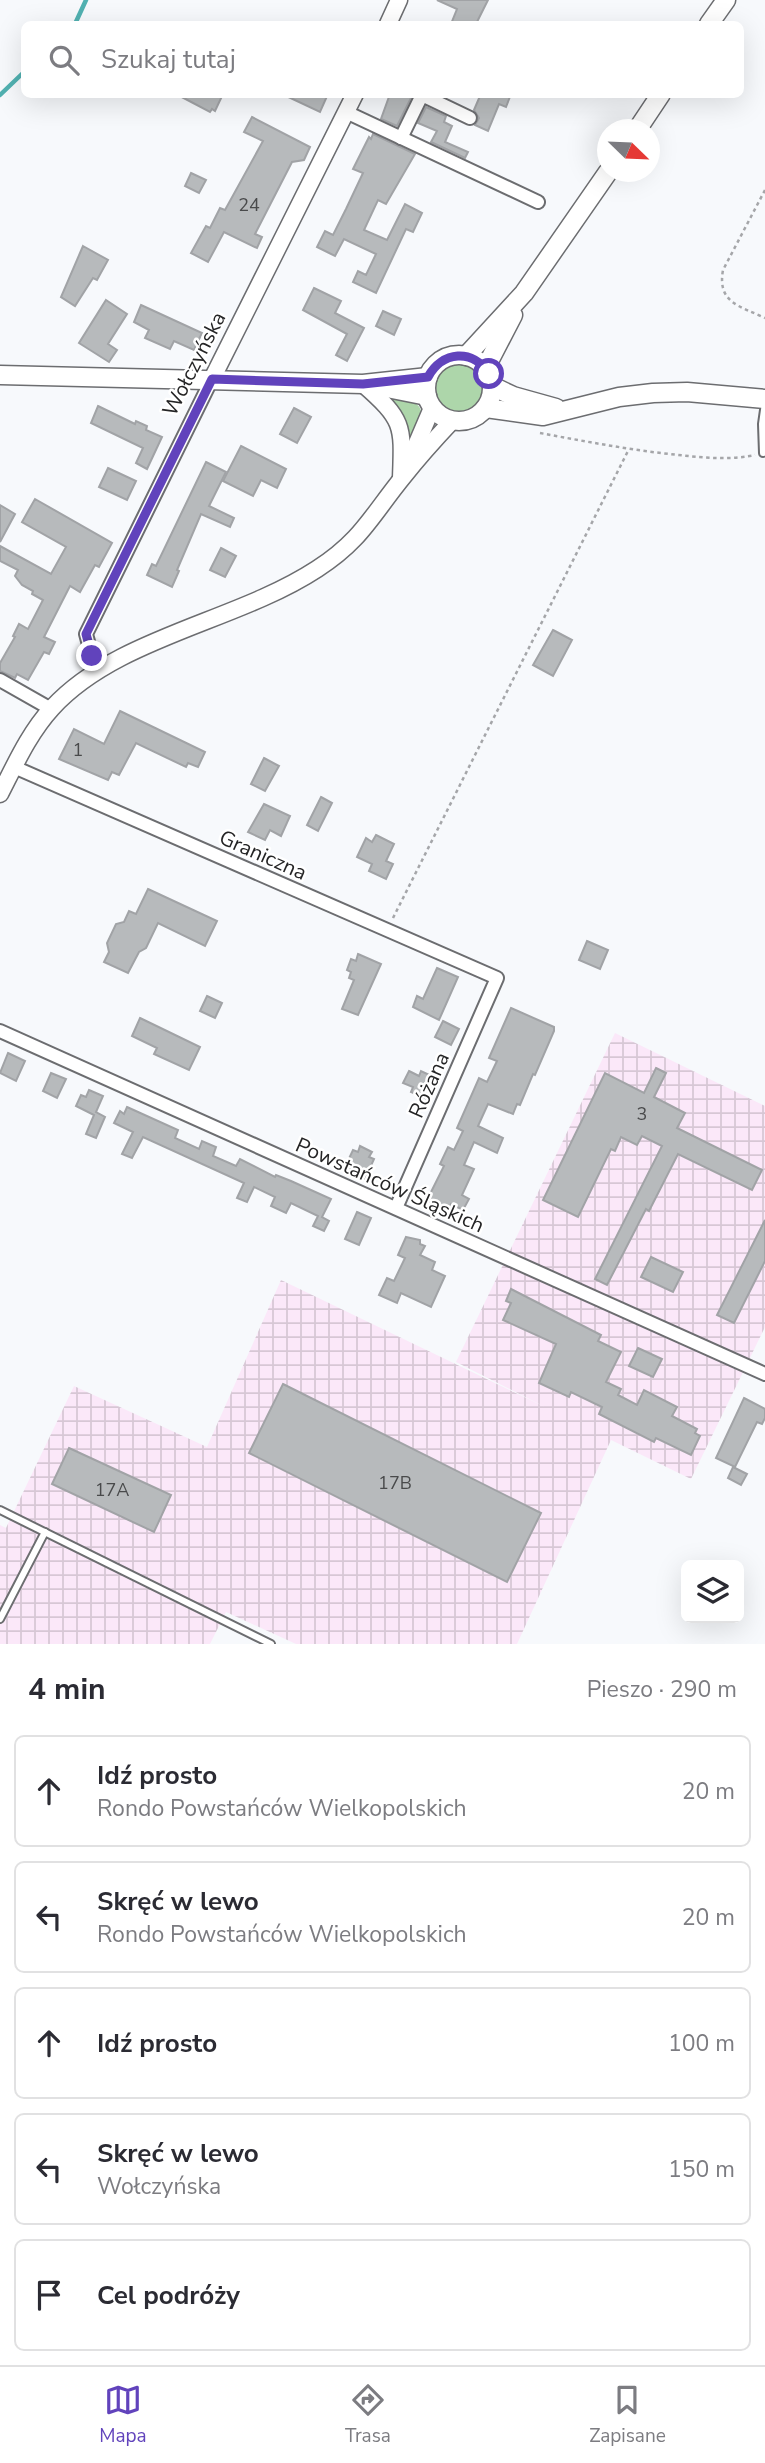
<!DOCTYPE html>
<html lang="pl">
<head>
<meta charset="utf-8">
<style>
	:root { --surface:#fff; --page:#f7f7f7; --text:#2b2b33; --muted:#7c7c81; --line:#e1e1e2; --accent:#6143bc }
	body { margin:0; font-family:"Nunito Sans",sans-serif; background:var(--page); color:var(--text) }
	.controls { position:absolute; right:21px; bottom:21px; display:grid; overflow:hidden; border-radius:10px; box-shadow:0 7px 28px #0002 }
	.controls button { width:63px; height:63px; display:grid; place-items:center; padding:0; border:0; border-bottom:2px solid var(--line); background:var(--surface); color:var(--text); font:35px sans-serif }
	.compass { position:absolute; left:597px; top:119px; width:63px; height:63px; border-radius:50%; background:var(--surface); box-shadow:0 7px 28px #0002; rotate:113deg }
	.stop { position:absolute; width:21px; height:21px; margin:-16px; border:5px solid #6143bc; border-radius:50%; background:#fff }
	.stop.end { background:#6143bc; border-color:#fff; box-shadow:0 2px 7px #0008 }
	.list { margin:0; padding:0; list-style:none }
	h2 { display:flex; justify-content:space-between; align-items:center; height:91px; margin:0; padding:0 28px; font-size:30px }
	h2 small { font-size:23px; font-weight:400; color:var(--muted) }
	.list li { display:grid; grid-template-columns:46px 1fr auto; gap:21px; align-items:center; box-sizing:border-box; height:112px; margin:0 14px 14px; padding:0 14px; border:2px solid var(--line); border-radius:10px }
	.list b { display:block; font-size:26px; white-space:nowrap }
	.list p { margin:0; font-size:23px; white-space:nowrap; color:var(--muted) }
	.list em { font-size:23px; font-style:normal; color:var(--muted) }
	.icon { flex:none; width:38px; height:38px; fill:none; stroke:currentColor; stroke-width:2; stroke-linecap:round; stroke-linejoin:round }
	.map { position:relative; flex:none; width:765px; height:1644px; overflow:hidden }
	.search { position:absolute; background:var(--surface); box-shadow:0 7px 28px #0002; left:21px; right:21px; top:21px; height:77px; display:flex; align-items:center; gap:18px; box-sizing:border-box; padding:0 24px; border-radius:10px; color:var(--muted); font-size:26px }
	.sheet { height:721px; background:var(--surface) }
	nav { display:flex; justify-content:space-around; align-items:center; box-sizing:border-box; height:98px; border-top:2px solid var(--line); background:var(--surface); font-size:19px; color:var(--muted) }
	nav a { display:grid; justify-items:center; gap:4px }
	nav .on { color:var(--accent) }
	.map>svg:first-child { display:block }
</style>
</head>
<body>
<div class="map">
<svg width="765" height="1644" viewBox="0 0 765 1644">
	<defs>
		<pattern id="industrial-grid" width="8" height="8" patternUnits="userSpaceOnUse" patternTransform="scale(1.75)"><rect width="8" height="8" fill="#fbe8f9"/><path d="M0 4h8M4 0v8" fill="none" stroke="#d7c7d5"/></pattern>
	</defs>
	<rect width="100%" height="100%" fill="#f7f9fc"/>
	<path fill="url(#industrial-grid)" d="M615 1033 765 1106V1327L691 1479 611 1440 517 1644H296L226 1612 210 1644H0V1525L6 1528 74 1386 207 1447 281 1280 545 1407 456 1362Z"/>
	<g fill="#add6aa">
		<circle cx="460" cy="388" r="24"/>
		<path d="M380 394C430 404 428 404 408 450Z"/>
	</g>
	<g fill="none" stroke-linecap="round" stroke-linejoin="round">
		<g stroke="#51b1b1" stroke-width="4.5">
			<path d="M75 24 86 0"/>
			<path d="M0 95 24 72"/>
		</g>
	</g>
	<g fill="#b7babc" stroke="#a1a3a6" stroke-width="2">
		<path d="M437 0H488L476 24H451L457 9Z"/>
		<path d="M176 94H223L215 111 212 109 210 112Z"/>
		<path d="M282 94H328L320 112Z"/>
		<path d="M390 94H413L397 126 381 119Z"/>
		<path d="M481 94H511L506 107 499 104 488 131 475 125 479 118 474 110 480 96 477 95Z"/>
		<path d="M426 107 446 116 444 122 452 126 445 142 468 152 465 158 431 142 437 131 418 123Z"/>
		<path d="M252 117 310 147 304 160 292 162 255 234 262 237 257 248 224 232 208 262 191 253 206 226 210 228 220 208 225 210 263 141 244 132Z"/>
		<path d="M373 134 415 154 386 204 378 200 364 230 387 240 405 204 422 213 413 232 406 229 376 293 353 282 358 271 366 275 376 254 344 239 335 256 317 247 325 231 333 235 346 209 363 173 353 169 369 137 371 139Z"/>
		<path d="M191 173 206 180 199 193 185 186Z"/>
		<path d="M83 246 108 260 97 280 93 278 75 306 61 297Z"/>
		<path d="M314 288 341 301 335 313 364 328 347 361 336 355 347 334 303 310Z"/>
		<path d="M106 300 127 314 108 344 117 350 109 362 79 343Z"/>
		<path d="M141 305 202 333 194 350 174 341 170 349 145 338 149 330 134 322Z"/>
		<path d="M383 311 401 319 394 335 376 326Z"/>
		<path d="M98 406 135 424 136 421 147 426 146 430 162 437 147 469 136 463 143 448 91 423Z"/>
		<path d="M294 408 311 417 297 443 280 434Z"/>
		<path d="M241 446 286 469 277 488 261 480 253 496 223 481Z"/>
		<path d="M206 462 226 472 209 506 234 518 230 527 201 514 177 570 179 571 172 587 147 575 152 564 156 566Z"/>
		<path d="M108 468 136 481 127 500 99 487Z"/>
		<path d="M35 499 112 543 99 567 95 565 80 592 70 586 44 637 55 642 49 654 44 652 28 680 17 674 15 678 0 671V663L15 637 13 636 19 624 28 629 43 600 32 594 33 591 22 585 15 576 18 570 0 561V546L51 574 66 547 22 522Z"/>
		<path d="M0 505 15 514 0 542Z"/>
		<path d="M221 548 236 556 225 577 210 570Z"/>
		<path d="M553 630 572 640 553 676 533 665Z"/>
		<path d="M120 711 205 752 198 767 188 763 186 767 136 743 119 775 112 772 108 780 59 759 74 729 104 744Z"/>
		<path d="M264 758 279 766 265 791 251 784Z"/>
		<path d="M321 797 332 803 318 831 307 825Z"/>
		<path d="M264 804 290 816 281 836 270 830 265 840 248 832Z"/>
		<path d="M376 835 394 844 386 861 393 864 386 879 369 871 372 864 357 857 366 838 372 842Z"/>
		<path d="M148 889 217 921 205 946 158 923 146 948 139 952 128 973 104 962 109 952 107 943 116 924 124 922 129 911 136 914Z"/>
		<path d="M587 941 608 950 600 969 579 960Z"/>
		<path d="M358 954 381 964 358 1015 342 1009 354 980 349 978 351 972 347 970 351 959 356 961Z"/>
		<path d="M437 968 458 977 439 1020 413 1007 417 996 423 999Z"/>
		<path d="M207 996 222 1003 215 1018 200 1011Z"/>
		<path d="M511 1008 554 1027V1031L535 1075 533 1074 520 1105 517 1104 513 1114 488 1104 478 1126 503 1138 497 1153 474 1142 464 1165 474 1169 462 1195 469 1199 463 1210 451 1204 448 1210 427 1200 444 1166 440 1164 448 1147 454 1150 463 1131 457 1128 479 1078 487 1082 497 1061 489 1058Z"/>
		<path d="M140 1018 200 1047 189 1070 154 1054 157 1048 132 1036Z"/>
		<path d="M443 1021 459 1029 451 1045 435 1037Z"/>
		<path d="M8 1053 25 1061 16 1081 0 1073Z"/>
		<path d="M656 1068 666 1073 654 1097 685 1113 677 1128 762 1170 752 1190 678 1154 649 1211 646 1209 607 1285 595 1279 662 1146 642 1136 637 1145 621 1137 615 1151 611 1149 578 1217 543 1200 605 1073 644 1093Z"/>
		<path d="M409 1071 419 1076 421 1071 436 1078 427 1099 411 1092 413 1087 403 1083Z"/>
		<path d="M51 1073 66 1079 57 1098 43 1091Z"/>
		<path d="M89 1090 103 1096 96 1112 105 1117 96 1138 86 1134 94 1115 76 1106 81 1095 86 1097Z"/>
		<path d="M127 1107 178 1130 175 1138 199 1149 202 1141 216 1147 213 1156 236 1166 240 1159 275 1177 276 1175 291 1181 331 1199 322 1217 329 1221 324 1231 313 1226 318 1216 291 1203 286 1213 271 1206 275 1197 254 1187 247 1202 237 1198 244 1183 143 1137 132 1158 122 1154 133 1132 114 1123 120 1111 124 1114Z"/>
		<path d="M360 1146 372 1152 369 1157 374 1159 365 1179 344 1169 353 1150 358 1152Z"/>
		<path d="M357 1212 371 1218 359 1245 345 1239Z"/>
		<path d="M765 1220V1261L734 1323 717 1315Z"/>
		<path d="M406 1237 420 1240V1244L425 1246 420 1255 435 1262 432 1270 445 1276 431 1307 401 1293 397 1303 379 1295 387 1278 394 1281 405 1258 398 1255Z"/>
		<path d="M651 1257 683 1272 673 1292 641 1277Z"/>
		<path d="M511 1289 601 1335 598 1341 621 1352 606 1382 621 1389 618 1395 637 1405 644 1390 677 1407 672 1416 697 1429 695 1433 700 1436 691 1455 656 1438 654 1442 599 1414 602 1407 571 1392 569 1397 539 1383 556 1344 503 1320 511 1303 506 1301Z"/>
		<path d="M638 1348 662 1359 653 1377 629 1366Z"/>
		<path d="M283 1384 541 1513 507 1582 249 1453Z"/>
		<path d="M744 1398 765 1409V1418L762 1424 757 1422 735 1467 716 1458Z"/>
		<path d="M69 1448 171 1495 154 1532 52 1484Z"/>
		<path d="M733 1467 747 1474 741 1485 728 1478Z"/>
	</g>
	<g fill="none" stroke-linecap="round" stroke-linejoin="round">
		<defs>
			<g id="lane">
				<path d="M763 453 762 424 765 403"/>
				<path d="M0 1510 271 1644"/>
				<path d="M0 1619 45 1532"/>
			</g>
			<g id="street">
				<path d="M346 112 538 202"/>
				<path d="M401 138 422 95 470 118"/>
				<path d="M92 656 86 634 212 379"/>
				<path d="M0 680 51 709"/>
				<path d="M14 767 497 978 396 1208"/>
				<path d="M0 1031 765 1374"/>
			</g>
			<g id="secondary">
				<path d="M388 24 399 0"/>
				<path d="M212 379 355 94"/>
				<path d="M363 384C404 420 403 425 401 478"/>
				<path d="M408 464 432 408"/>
				<path d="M0 794C15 765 29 733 52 708 117 637 236 622 317 569 361 541 372 515 403 477 418 458 435 439 452 421"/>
			</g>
			<g id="primary">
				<path d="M709 24 726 0"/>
				<path d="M637 130 661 94"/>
				<circle cx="459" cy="388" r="33"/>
				<path d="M466 356 524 293 608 172"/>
				<path d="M485 369 513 315"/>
				<path d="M0 375 363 384 428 377"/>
				<path d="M492 386 513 396 556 408"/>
				<path d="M382 387 427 396"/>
				<path d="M486 408 543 416 619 397 653 393 687 392 765 399"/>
			</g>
		</defs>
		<use href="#lane" stroke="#6c6d70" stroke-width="10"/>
		<use href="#street" stroke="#6c6d70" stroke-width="16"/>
		<use href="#secondary" stroke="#6c6d70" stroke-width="19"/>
		<use href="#primary" stroke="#6c6d70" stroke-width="21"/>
		<g stroke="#a5a6a9" stroke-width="2.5" stroke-dasharray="3.5 3.5" stroke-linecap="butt">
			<path d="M765 190 723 270C717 303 740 306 765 318"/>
			<path d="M540 433C583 441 625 449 669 454 698 457 726 461 755 455"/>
			<path d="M393 918 629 449"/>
		</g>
		<use href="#lane" stroke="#fff" stroke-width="6"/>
		<use href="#street" stroke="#fff" stroke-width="12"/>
		<use href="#secondary" stroke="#fff" stroke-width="16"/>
		<use href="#primary" stroke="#fff" stroke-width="18"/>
	</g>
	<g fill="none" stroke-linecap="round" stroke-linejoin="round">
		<path stroke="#6143bc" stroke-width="9" d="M92 656 86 634 212 379 363 384 428 377C442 351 473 348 489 374"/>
	</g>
	<g text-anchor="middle" stroke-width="5" stroke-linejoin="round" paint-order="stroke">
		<g font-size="18" fill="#494a4b">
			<text x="249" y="211">24</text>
			<text x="78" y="756">1</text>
			<text x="642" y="1120">3</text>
			<text x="395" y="1489">17B</text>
			<text x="112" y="1496">17A</text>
		</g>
		<g font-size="21" fill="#242425" stroke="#fff">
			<text transform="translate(194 364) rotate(-63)" y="7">Wołczyńska</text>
			<text transform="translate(263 855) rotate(24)" y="7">Graniczna</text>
			<text transform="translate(429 1085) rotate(-66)" y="7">Różana</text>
			<text transform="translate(390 1185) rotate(24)" y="7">Powstańców Śląskich</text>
		</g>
	</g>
</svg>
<div class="controls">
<button><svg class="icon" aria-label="layers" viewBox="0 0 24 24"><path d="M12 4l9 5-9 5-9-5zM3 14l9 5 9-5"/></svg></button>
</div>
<svg class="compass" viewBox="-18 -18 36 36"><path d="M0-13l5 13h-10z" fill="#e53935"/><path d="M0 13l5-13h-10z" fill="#7c7c81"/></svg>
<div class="stop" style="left:489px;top:374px"></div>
<div class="stop end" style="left:92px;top:656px"></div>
<div class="search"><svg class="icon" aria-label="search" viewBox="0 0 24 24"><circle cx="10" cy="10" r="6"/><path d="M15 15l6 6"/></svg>Szukaj tutaj</div>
</div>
<section class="sheet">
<h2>4 min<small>Pieszo · 290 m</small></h2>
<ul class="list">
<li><svg class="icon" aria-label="ahead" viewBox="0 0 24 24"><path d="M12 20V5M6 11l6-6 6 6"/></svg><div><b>Idź prosto</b><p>Rondo Powstańców Wielkopolskich</p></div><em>20 m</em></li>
<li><svg class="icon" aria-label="left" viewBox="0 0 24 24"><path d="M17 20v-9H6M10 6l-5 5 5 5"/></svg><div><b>Skręć w lewo</b><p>Rondo Powstańców Wielkopolskich</p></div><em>20 m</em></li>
<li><svg class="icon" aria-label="ahead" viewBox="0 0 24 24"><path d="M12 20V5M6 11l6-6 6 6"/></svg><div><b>Idź prosto</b></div><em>100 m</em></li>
<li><svg class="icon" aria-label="left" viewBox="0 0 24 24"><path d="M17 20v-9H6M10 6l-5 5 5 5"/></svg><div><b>Skręć w lewo</b><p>Wołczyńska</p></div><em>150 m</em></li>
<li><svg class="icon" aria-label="arrive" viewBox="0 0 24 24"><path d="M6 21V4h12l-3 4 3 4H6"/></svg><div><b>Cel podróży</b></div></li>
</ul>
</section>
<nav>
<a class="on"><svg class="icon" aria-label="map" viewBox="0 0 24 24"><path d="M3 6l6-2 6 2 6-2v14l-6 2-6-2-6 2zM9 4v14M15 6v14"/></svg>Mapa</a>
<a><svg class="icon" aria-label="directions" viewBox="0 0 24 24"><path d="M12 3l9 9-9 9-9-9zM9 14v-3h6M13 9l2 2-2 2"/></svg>Trasa</a>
<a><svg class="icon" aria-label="saved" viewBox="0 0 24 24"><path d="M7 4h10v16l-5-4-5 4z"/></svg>Zapisane</a>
</nav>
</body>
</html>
